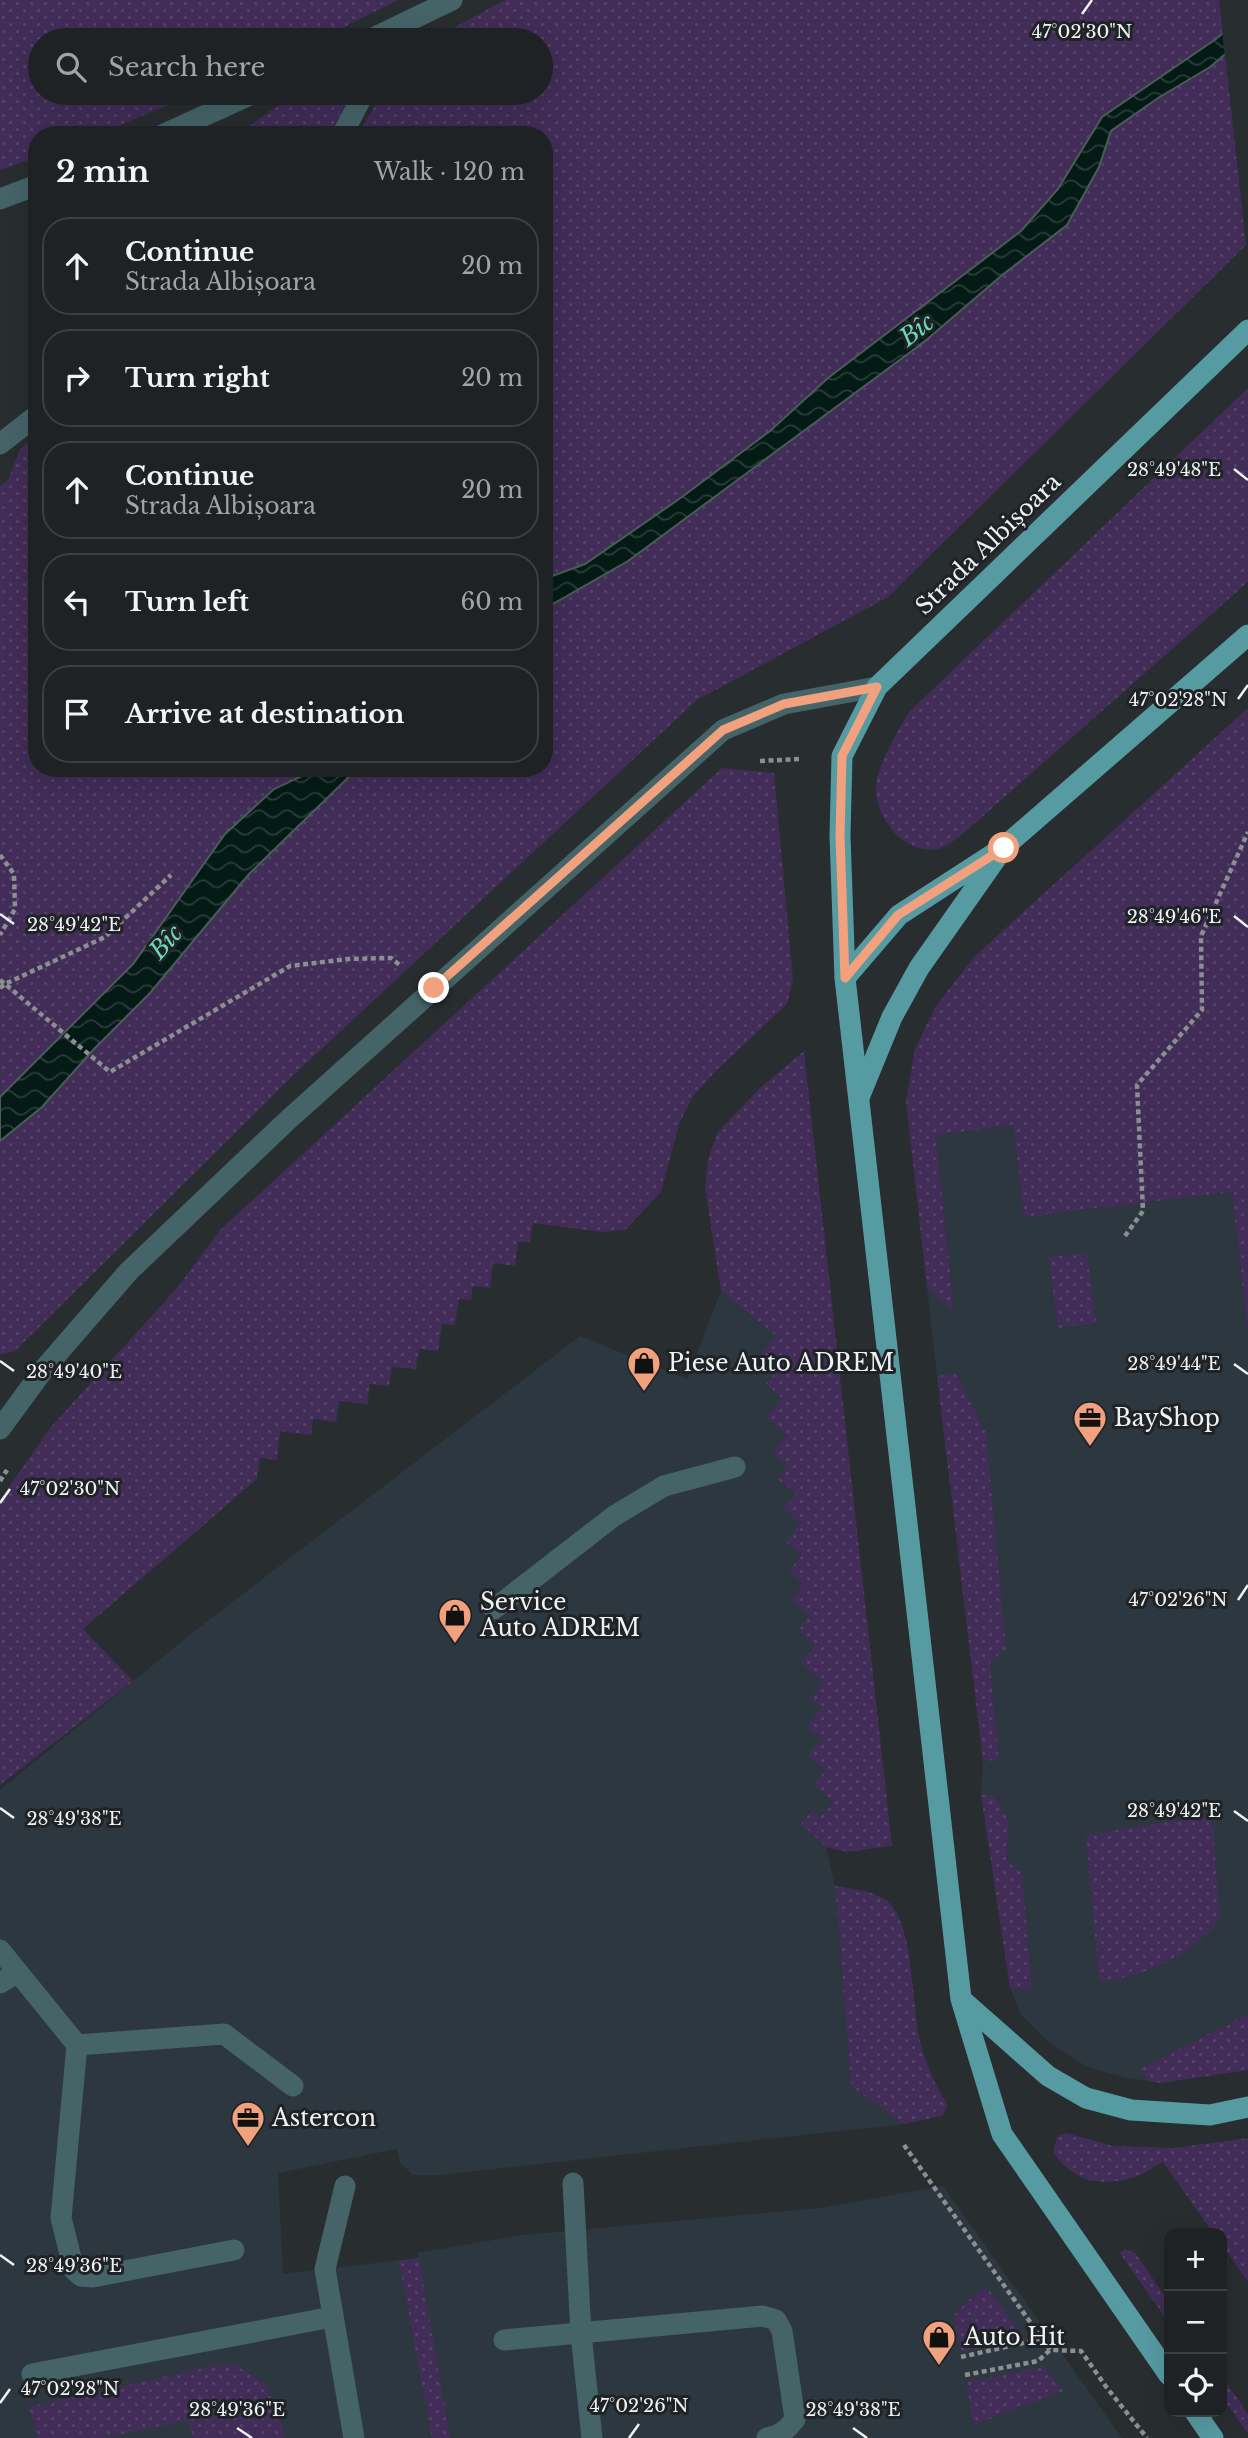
<!DOCTYPE html>
<html lang="en">
<head>
<meta charset="utf-8">
<style>
	:root { --surface:#1e2224; --page:#262a2c; --text:#f1f3f6; --muted:#a1a4a6; --line:#3c3f41 }
	body { margin:0; font-family:"Libre Baskerville",serif; background:var(--page); color:var(--text) }
	.controls { position:absolute; right:21px; bottom:21px; display:grid; overflow:hidden; border-radius:14px; box-shadow:0 7px 28px #0002 }
	.controls button { width:63px; height:63px; display:grid; place-items:center; padding:0; border:0; border-bottom:2px solid var(--line); background:var(--surface); color:var(--text); font:35px sans-serif }
	.stop { position:absolute; width:21px; height:21px; margin:-16px; border:5px solid #f2a17e; border-radius:50%; background:#fff }
	.stop.end { background:#f2a17e; border-color:#fff; box-shadow:0 2px 7px #0008 }
	.list { margin:0; padding:0; list-style:none }
	h2 { display:flex; justify-content:space-between; align-items:center; height:91px; margin:0; padding:0 28px; font-size:30px }
	h2 small { font-size:23px; font-weight:400; color:var(--muted) }
	.list li { display:grid; grid-template-columns:46px 1fr auto; gap:21px; align-items:center; box-sizing:border-box; height:98px; margin:0 14px 14px; padding:0 14px; border:2px solid var(--line); border-radius:28px }
	.list b { display:block; font-size:26px; white-space:nowrap }
	.list p { margin:0; font-size:23px; white-space:nowrap; color:var(--muted) }
	.list em { font-size:23px; font-style:normal; color:var(--muted) }
	.icon { flex:none; width:38px; height:38px; fill:none; stroke:currentColor; stroke-width:2; stroke-linecap:round; stroke-linejoin:round }
	.map { position:relative; flex:none; width:1248px; height:2438px; overflow:hidden }
	.search { position:absolute; background:var(--surface); box-shadow:0 7px 28px #0002; left:28px; top:28px; width:525px; height:77px; display:flex; align-items:center; gap:18px; box-sizing:border-box; padding:0 24px; border-radius:38px; color:var(--muted); font-size:26px }
	.panel { position:absolute; background:var(--surface); box-shadow:0 7px 28px #0002; left:28px; top:126px; width:525px; height:651px; border-radius:28px }
	.map>svg:first-child { display:block }
</style>
</head>
<body>
<div class="map">
<svg width="1248" height="2438" viewBox="0 0 1248 2438">
	<defs>
		<pattern id="grass-dots" width="8" height="8" patternUnits="userSpaceOnUse" patternTransform="scale(1.75)"><rect width="8" height="8" fill="#412d58"/><path d="M2 2h.1M6 6h.1" fill="none" stroke="#544268" stroke-width="1.8" stroke-linecap="round"/></pattern>
		<pattern id="water-waves" width="16" height="10" patternUnits="userSpaceOnUse" patternTransform="scale(1.75)"><rect width="16" height="10" fill="#041b15"/><path d="M0 5q4-4 8 0t8 0" fill="none" stroke="#293d38"/></pattern>
	</defs>
	<rect width="100%" height="100%" fill="#282d30"/>
	<g fill="#2d373f">
		<path d="M1013 1125 1024 1217 1232 1192 1248 1335V2014L1139 2069 1149 2081 1127 2078 1087 2067 1049 2042 1021 2014 1010 1988 1032 1990 1007 1862 1009 1819 994 1795H981L983 1761 999 1760 990 1662 955 1373 937 1376 927 1288 954 1310 936 1134Z"/>
		<path d="M721 1291 776 1336 777 1371 782 1398 788 1465 801 1523 804 1584 824 1682 821 1707 822 1738 833 1801 820 1817 801 1824 826 1847 835 1886 851 2085 904 2124 439 2175H413L400 2163 397 2149 278 2173 283 2274 418 2258 417 2253 523 2235 820 2208 943 2186 1122 2438H0V1790L196 1630 580 1336 687 1379Z"/>
	</g>
	<g fill="url(#grass-dots)">
		<path d="M0 0H398L318 40H40V93H198L95 135H37V157L0 170Z"/>
		<path d="M505 0H1219L1246 245 888 597 697 700 299 1070 15 1351 0 1355V486L8 480 20 449 37 437V768H544V135H357L383 93H541V40H431Z"/>
		<path d="M301 93H352L329 135H236L288 99Z"/>
		<path d="M1248 388V582L965 832C957 838 946 848 937 849 904 855 875 818 876 787 877 765 898 731 909 712Z"/>
		<path d="M1248 708V1335L1232 1192 1024 1217 1013 1125 936 1135 954 1311 927 1288 906 1101 915 1049 935 1007 975 956Z"/>
		<path d="M722 768 774 773 793 980 787 1004 718 1069 693 1096 679 1124 661 1192 625 1230 601 1232 533 1223 530 1242H518L515 1266 493 1263 490 1288 473 1286 471 1300 459 1299 455 1325 442 1324 438 1351 419 1349 416 1369 392 1367 389 1386 370 1384 367 1404 339 1401 336 1422 313 1419 311 1435 280 1431 277 1460 260 1458 257 1479 83 1629 133 1681 0 1785V1500L50 1428 177 1288 220 1230Z"/>
		<path d="M804 1051 892 1846 847 1852 826 1847 801 1824 812 1811 820 1817 833 1801 814 1785 826 1770 808 1756 822 1738 807 1726 821 1707 810 1698 824 1682 801 1663 816 1645 798 1631 810 1615 791 1600 804 1584 789 1571 802 1555 786 1542 800 1523 783 1508 796 1494 778 1479 788 1465 772 1452 787 1435 766 1418 782 1398 766 1384 777 1370 760 1356 776 1336 721 1291 705 1188 708 1159 718 1132 760 1088Z"/>
		<path d="M1087 1253 1096 1323 1058 1328 1049 1257Z"/>
		<path d="M955 1373 986 1433 1006 1649 990 1662 999 1760 983 1761 937 1376Z"/>
		<path d="M981 1795H994L1009 1819 1007 1861 1022 1873 1032 1990 1010 1988Z"/>
		<path d="M1193 1818H1207L1213 1826 1220 1920C1191 1956 1144 1977 1099 1982L1086 1835Z"/>
		<path d="M835 1886C852 1889 873 1890 887 1901 914 1922 912 2007 920 2041 926 2065 935 2085 948 2106L942 2116 904 2124 851 2086Z"/>
		<path d="M1248 2014V2070L1161 2083 1149 2081 1139 2069Z"/>
		<path d="M1066 2133 1113 2146 1174 2148 1248 2138V2282L1222 2245V2233H1213L1163 2162C1153 2167 1143 2175 1132 2178 1099 2187 1073 2181 1053 2152L1057 2137Z"/>
		<path d="M1125 2249 1135 2253 1169 2302V2323L1120 2253Z"/>
		<path d="M419 2258 450 2438H432L399 2261Z"/>
		<path d="M987 2287 1025 2339 960 2352 954 2315 971 2298Z"/>
		<path d="M234 2364 265 2384 277 2408 285 2438H193L188 2420 105 2438H37L29 2407 217 2365Z"/>
		<path d="M1044 2367 1063 2391 973 2425 966 2382Z"/>
		<path d="M1222 2376 1248 2414V2434L1222 2397Z"/>
	</g>
	<g fill="url(#water-waves)" stroke="#4a5c58" stroke-width="2">
		<path d="M1248 12V35L1210 67 1158 98 1111 131 1099 167 1067 225 1001 276 924 342 628 561 544 609V579L585 564 682 497 770 431 828 378 1021 231 1058 189 1102 117 1216 39Z"/>
		<path d="M319 768H358L249 874 150 993 95 1048 42 1107 0 1141V1097L133 964 225 834 274 789Z"/>
	</g>
	<path fill="#282d30" d="M1248 8V40L1225 59 1222 30Z"/>
	<g fill="none" stroke-linecap="round" stroke-linejoin="round">
		<g stroke="#8b8f92" stroke-width="4.5" stroke-dasharray="5 3.5" stroke-linecap="butt">
			<path d="M760 761 800 759"/>
			<path d="M0 855 14 874 15 909 0 935"/>
			<path d="M0 980 5 984 105 937 171 875"/>
			<path d="M0 988 5 984 110 1072 290 966 348 959 391 958 401 966"/>
			<path d="M1125 1236 1143 1211 1137 1085 1202 1010 1201 936 1248 832"/>
			<path d="M0 1481 7 1470"/>
			<path d="M904 2145 1050 2350 1081 2351 1107 2388 1147 2438"/>
			<path d="M961 2357 1041 2339"/>
			<path d="M965 2375 1038 2361 1050 2350"/>
		</g>
		<g stroke="#456468" stroke-width="21">
			<path d="M342 135 364 93"/>
			<path d="M0 444 37 415"/>
			<path d="M0 1429 44 1369 129 1271 289 1119 723 730 784 704 877 687"/>
			<path d="M494 1609 614 1516 664 1486 735 1467"/>
			<path d="M0 1950 77 2045 224 2034 293 2086"/>
			<path d="M0 1983 18 1972"/>
			<path d="M77 2045 61 2218 74 2270 81 2276 93 2277 234 2250"/>
			<path d="M573 2183 581 2334 592 2438"/>
			<path d="M345 2186 325 2269 354 2438"/>
			<path d="M504 2340 763 2316 776 2320 782 2331 795 2419C787 2430 780 2436 767 2438"/>
			<path d="M32 2374 332 2317"/>
		</g>
		<g stroke="#456468" stroke-width="21">
			<path d="M369 40 452 0"/>
			<path d="M162 135 254 93"/>
			<path d="M0 199 37 185"/>
		</g>
		<g stroke="#579ba2" stroke-width="21">
			<path d="M845 978 899 915 1004 847 1248 635"/>
			<path d="M860 1095 892 1017 919 968 997 857"/>
			<path d="M962 2000 1048 2076 1086 2098 1131 2110 1210 2115 1248 2107"/>
			<path d="M1169 2375 1002 2134 961 1999 845 978 840 836 842 756 877 687 1248 330"/>
			<path d="M1195 2412 1213 2438"/>
		</g>
	</g>
	<g fill="none" stroke-linecap="round" stroke-linejoin="round">
		<path stroke="#f2a17e" stroke-width="9" d="M434 988 723 730 784 704 877 687 842 756 840 836 845 978 898 915 1004 848"/>
	</g>
	<path fill="none" stroke="#eff2f5" stroke-width="2.5" d="M1082 14 1092 0M1234 469 1248 480M1238 699 1248 685M0 914 14 924M1234 916 1248 927M0 1361 14 1371M1234 1364 1248 1374M0 1503 10 1489M1238 1600 1248 1585M0 1808 14 1818M1234 1811 1248 1821M0 2255 14 2265M0 2403 10 2389M237 2428 252 2438M853 2428 867 2438M629 2438 639 2424"/>
	<defs>
		<symbol id="shop-pin" viewBox="-11 -11 22 30"><path d="M0 17L-7.5 6A9.5 9.5 0 1 1 7.5 6Z" fill="#f2a17e" stroke="#1f2326"/><path d="M-5-2.5h2.3a2.7 3.5 0 0 1 5.4 0H5L5.5 6h-11ZM-1.5-2.5h3a1.5 2.3 0 0 0-3 0Z" fill="#111"/></symbol>
		<symbol id="office-pin" viewBox="-11 -11 22 30"><path d="M0 17L-7.5 6A9.5 9.5 0 1 1 7.5 6Z" fill="#f2a17e" stroke="#1f2326"/><path d="M-6-3h4V-5.5h4V-3h4V5H-6ZM-1-4.5V-3h2v-1.5ZM-6 0V1H6V0Z" fill="#111"/></symbol>
	</defs>
	<g fill-rule="evenodd">
		<use href="#shop-pin" x="625" y="1344" width="38" height="52"/>
		<use href="#office-pin" x="1071" y="1399" width="38" height="52"/>
		<use href="#shop-pin" x="436" y="1596" width="38" height="52"/>
		<use href="#office-pin" x="229" y="2099" width="38" height="52"/>
		<use href="#shop-pin" x="920" y="2318" width="38" height="52"/>
	</g>
	<g text-anchor="middle" stroke-width="6" stroke-linejoin="round" paint-order="stroke">
		<g font-size="23" fill="#eff2f5" stroke="#1f2326">
			<text transform="translate(988 544) rotate(-44)" y="8">Strada Albișoara</text>
		</g>
		<g font-size="23" fill="#eff2f5" stroke="#1f2326" text-anchor="start">
			<text x="668" y="1371">Piese Auto ADREM</text>
			<text x="1114" y="1426">BayShop</text>
			<text x="480" y="1610">Service<tspan x="480" dy="26">Auto ADREM</tspan></text>
			<text x="272" y="2126">Astercon</text>
			<text x="964" y="2345">Auto Hit</text>
		</g>
		<g font-size="24" font-style="italic" fill="#6dd9b9" stroke="#1f2326">
			<text transform="translate(917 330) rotate(-38)" y="8">Bîc</text>
			<text transform="translate(166 942) rotate(-49)" y="8">Bîc</text>
		</g>
	</g>
	<g font-size="18" text-anchor="middle" fill="#eff2f5" stroke="#1f2326" stroke-width="6" stroke-linejoin="round" paint-order="stroke">
		<text x="1082" y="38">47°02'30"N</text>
		<text x="1174" y="476">28°49'48"E</text>
		<text x="1178" y="706">47°02'28"N</text>
		<text x="1174" y="923">28°49'46"E</text>
		<text x="74" y="931">28°49'42"E</text>
		<text x="1174" y="1370">28°49'44"E</text>
		<text x="74" y="1378">28°49'40"E</text>
		<text x="70" y="1495">47°02'30"N</text>
		<text x="1178" y="1606">47°02'26"N</text>
		<text x="1174" y="1817">28°49'42"E</text>
		<text x="74" y="1825">28°49'38"E</text>
		<text x="74" y="2272">28°49'36"E</text>
		<text x="70" y="2395">47°02'28"N</text>
		<text x="639" y="2412">47°02'26"N</text>
		<text x="237" y="2416">28°49'36"E</text>
		<text x="853" y="2416">28°49'38"E</text>
	</g>
</svg>
<div class="controls">
<button>+</button>
<button>−</button>
<button><svg class="icon" aria-label="locate" viewBox="0 0 24 24"><circle cx="12" cy="12" r="6"/><path d="M12 2v4M12 18v4M2 12h4M18 12h4"/></svg></button>
</div>
<div class="stop" style="left:1004px;top:848px"></div>
<div class="stop end" style="left:434px;top:988px"></div>
<div class="search"><svg class="icon" aria-label="search" viewBox="0 0 24 24"><circle cx="10" cy="10" r="6"/><path d="M15 15l6 6"/></svg>Search here</div>
<section class="panel">
<h2>2 min<small>Walk · 120 m</small></h2>
<ul class="list">
<li><svg class="icon" aria-label="ahead" viewBox="0 0 24 24"><path d="M12 20V5M6 11l6-6 6 6"/></svg><div><b>Continue</b><p>Strada Albișoara</p></div><em>20 m</em></li>
<li><svg class="icon" aria-label="right" viewBox="0 0 24 24"><path d="M7 20v-9h11M14 6l5 5-5 5"/></svg><div><b>Turn right</b></div><em>20 m</em></li>
<li><svg class="icon" aria-label="ahead" viewBox="0 0 24 24"><path d="M12 20V5M6 11l6-6 6 6"/></svg><div><b>Continue</b><p>Strada Albișoara</p></div><em>20 m</em></li>
<li><svg class="icon" aria-label="left" viewBox="0 0 24 24"><path d="M17 20v-9H6M10 6l-5 5 5 5"/></svg><div><b>Turn left</b></div><em>60 m</em></li>
<li><svg class="icon" aria-label="arrive" viewBox="0 0 24 24"><path d="M6 21V4h12l-3 4 3 4H6"/></svg><div><b>Arrive at destination</b></div></li>
</ul>
</section>
</div>
</body>
</html>
